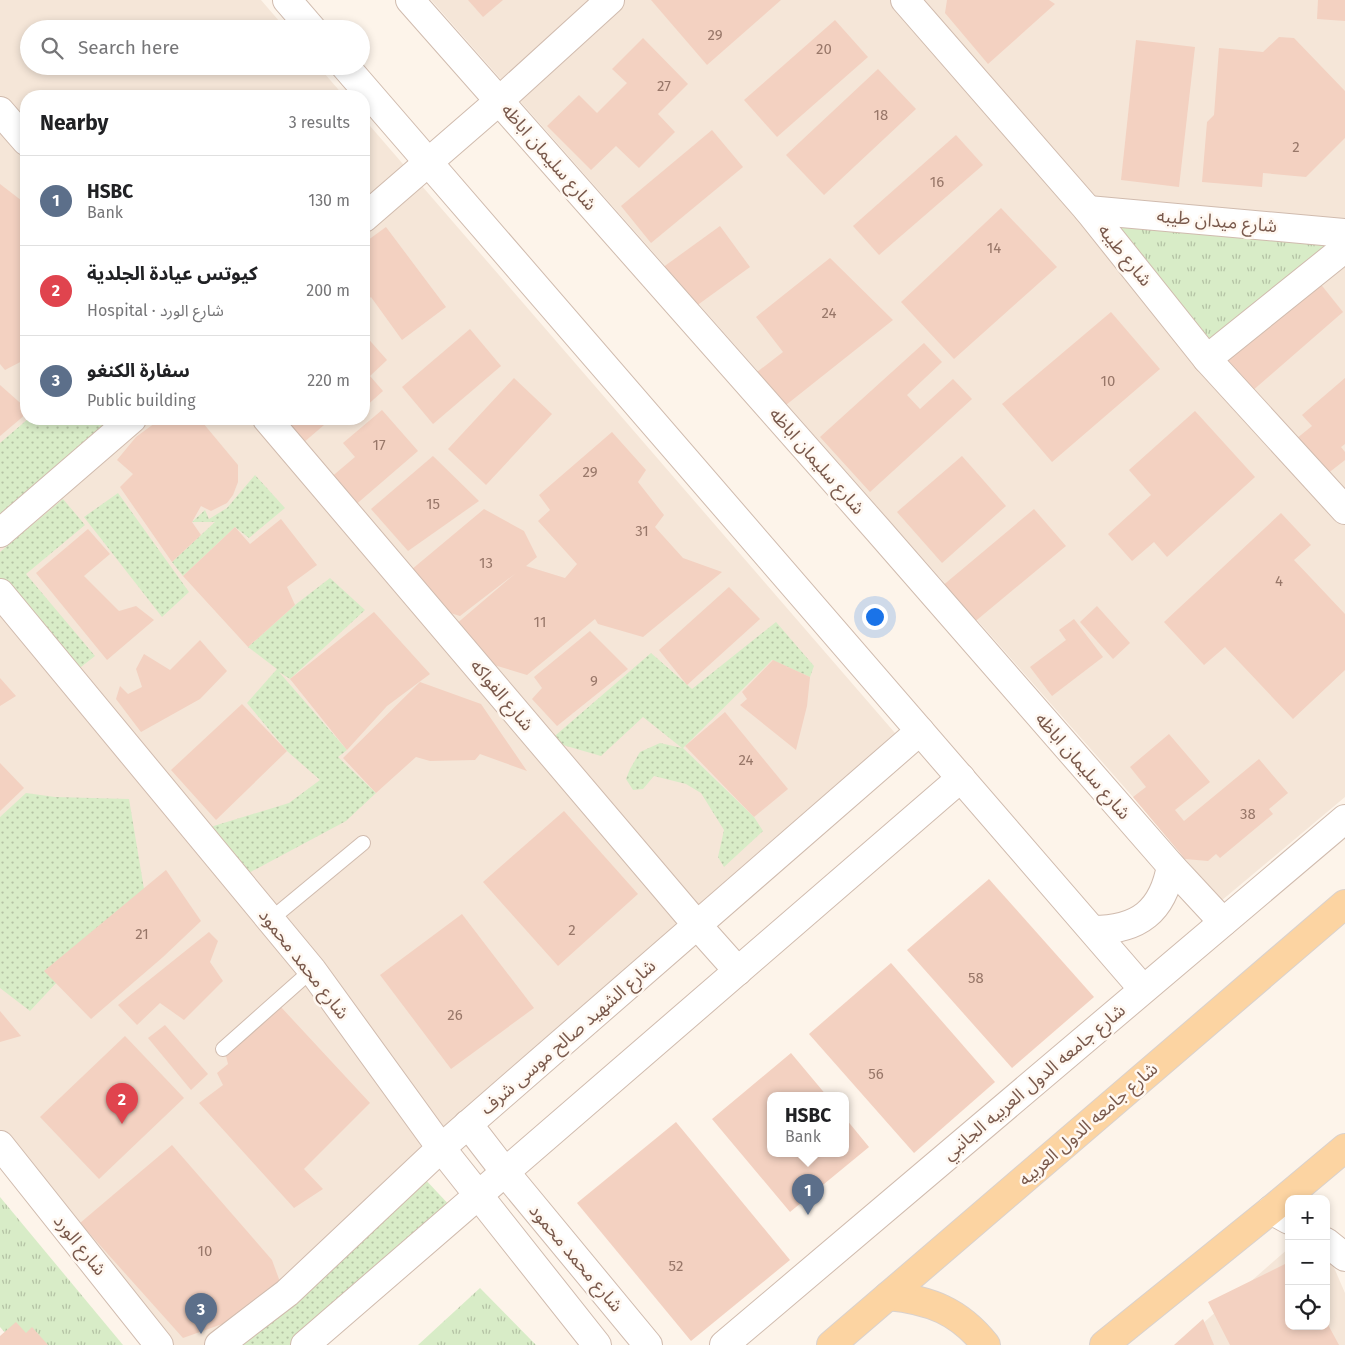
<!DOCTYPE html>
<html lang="en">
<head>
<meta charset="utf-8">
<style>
	:root { --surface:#fff; --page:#f6f6f6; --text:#202124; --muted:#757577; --line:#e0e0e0; --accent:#111827 }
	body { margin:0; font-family:"Fira Sans","Noto Sans Arabic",sans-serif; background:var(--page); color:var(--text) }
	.controls { position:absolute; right:15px; bottom:15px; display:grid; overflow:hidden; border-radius:10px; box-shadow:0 2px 8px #0003 }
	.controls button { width:45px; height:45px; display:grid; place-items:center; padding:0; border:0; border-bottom:1px solid var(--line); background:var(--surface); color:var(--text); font:25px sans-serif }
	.you { position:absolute; left:874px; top:616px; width:18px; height:18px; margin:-12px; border:4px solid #fff; border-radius:50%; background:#1a73e8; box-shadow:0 0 0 8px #1a73e833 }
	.badge { display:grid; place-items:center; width:32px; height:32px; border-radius:50%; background:var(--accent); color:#fff; font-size:16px; font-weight:700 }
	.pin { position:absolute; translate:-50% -41px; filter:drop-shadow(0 1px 2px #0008) }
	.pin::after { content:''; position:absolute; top:26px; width:18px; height:15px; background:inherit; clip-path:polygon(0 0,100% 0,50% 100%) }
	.popup { position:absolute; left:767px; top:1092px; width:82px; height:65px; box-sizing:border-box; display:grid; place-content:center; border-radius:10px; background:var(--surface); filter:drop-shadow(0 1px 4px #0005); font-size:16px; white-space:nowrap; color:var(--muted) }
	.popup b { font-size:19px; color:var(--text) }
	.popup::after { content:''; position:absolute; left:50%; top:100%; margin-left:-10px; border:10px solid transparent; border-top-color:var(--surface) }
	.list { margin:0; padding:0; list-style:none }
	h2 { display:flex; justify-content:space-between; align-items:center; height:65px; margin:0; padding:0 20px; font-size:21px }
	h2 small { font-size:16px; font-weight:400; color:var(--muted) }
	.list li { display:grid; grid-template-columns:32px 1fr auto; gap:15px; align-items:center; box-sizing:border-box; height:90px; padding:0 20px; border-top:1px solid var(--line) }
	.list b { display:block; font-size:19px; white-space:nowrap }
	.list p { margin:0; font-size:16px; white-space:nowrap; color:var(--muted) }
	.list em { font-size:16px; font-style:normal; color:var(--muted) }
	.icon { flex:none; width:28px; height:28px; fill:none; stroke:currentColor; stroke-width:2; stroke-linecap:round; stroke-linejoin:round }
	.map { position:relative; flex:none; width:1345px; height:1345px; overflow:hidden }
	.search { position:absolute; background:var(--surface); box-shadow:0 2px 8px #0003; left:20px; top:20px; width:350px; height:55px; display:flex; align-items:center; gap:12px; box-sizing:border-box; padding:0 18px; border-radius:28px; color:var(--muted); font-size:19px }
	.panel { position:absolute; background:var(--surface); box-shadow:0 2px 8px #0003; left:20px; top:90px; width:350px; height:335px; border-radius:20px }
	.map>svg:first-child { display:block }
</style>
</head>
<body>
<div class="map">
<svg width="1345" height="1345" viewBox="0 0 1345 1345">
	<defs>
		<pattern id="grass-dots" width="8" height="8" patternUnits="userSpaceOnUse" patternTransform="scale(1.25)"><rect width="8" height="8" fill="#d8ecc7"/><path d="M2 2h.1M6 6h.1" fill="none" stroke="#b4c2a4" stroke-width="1.8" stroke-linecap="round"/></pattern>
		<pattern id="park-tufts" width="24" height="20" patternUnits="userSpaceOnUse" patternTransform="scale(1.25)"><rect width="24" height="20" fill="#d8ecc7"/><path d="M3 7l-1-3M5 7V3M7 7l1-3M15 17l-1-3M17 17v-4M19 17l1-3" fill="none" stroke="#b4c2a4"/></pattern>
	</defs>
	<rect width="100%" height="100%" fill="#fdf4ea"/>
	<g fill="#f5e6d8">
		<path d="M0 0H261L286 29H29V66H318L344 96H26V419H364V119L895 733 286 1292 213 1345H165L0 1137Z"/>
		<path d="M431 0H1345V797L1221 901 1133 797Z"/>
		<path d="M1289 1248V1326H1326V1249L1345 1293V1345H1178Z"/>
	</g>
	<g fill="url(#grass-dots)">
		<path d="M28 419H122L0 522V443Z"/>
		<path d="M255 475 285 508 249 538 235 527 183 576 172 562 215 522H192L205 510 209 519 227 508Z"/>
		<path d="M118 493 189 592 162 617 84 517Z"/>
		<path d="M63 499 85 525 26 574 95 656 77 670 0 580V552Z"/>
		<path d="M330 578 365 610 290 679 279 672 347 750 338 757 376 793 346 821 243 876 204 829 289 803 320 780 287 751 247 703 277 669 248 647 295 605Z"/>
		<path d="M776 622 814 666 810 677 772 660 683 748 754 817 763 831 724 867 718 857 724 830 701 793 686 784 654 776 643 789 633 790 626 779 630 769 640 752 660 743 682 748 643 717 601 756 549 741 651 653 692 689Z"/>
		<path d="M26 793 55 797 129 799 144 889 30 1011 0 988V817Z"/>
		<path d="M422 1176 454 1210 297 1345H230Z"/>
	</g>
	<g fill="url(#park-tufts)">
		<path d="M1096 214 1345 238 1208 355Z"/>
		<path d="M0 1197 123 1345H16L0 1327Z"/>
		<path d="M480 1288 536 1345H418Z"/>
	</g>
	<g fill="#f3d1c1">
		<path d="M468 0H503L483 17Z"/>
		<path d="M651 0H781L707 65Z"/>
		<path d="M947 0H1049L1055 4 988 64 945 13Z"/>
		<path d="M1318 0H1345V21L1317 19Z"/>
		<path d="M835 20 868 57 777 137 744 100Z"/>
		<path d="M1279 37 1294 38 1345 91V138L1306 177 1263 173 1262 187 1202 182 1207 122 1214 115 1219 48 1263 52Z"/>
		<path d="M643 38 688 84 658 114 675 132 639 168 616 146 591 170 547 126 579 95 597 113 627 83 612 69Z"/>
		<path d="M1136 40 1195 47 1179 187 1121 180Z"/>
		<path d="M878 69 916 109 824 195 786 155Z"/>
		<path d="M712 130 743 167 651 243 621 206Z"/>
		<path d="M956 135 983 165 879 255 853 226Z"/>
		<path d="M0 184 26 204V359L5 370 0 364Z"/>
		<path d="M1001 208 1057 267 954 359 901 302Z"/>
		<path d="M720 226 750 267 692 309 662 268Z"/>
		<path d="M386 227 446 307 402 340 371 297 364 303V243Z"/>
		<path d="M830 258 893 320 786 405 757 372 783 352 756 317Z"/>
		<path d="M1319 282 1343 312 1251 392 1221 360Z"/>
		<path d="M1111 312 1160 369 1052 462 1002 404Z"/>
		<path d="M470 329 501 366 433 424 402 387Z"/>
		<path d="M364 334 387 360 370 376 383 391 364 408Z"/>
		<path d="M924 343 942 362 907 395 920 409 953 379 972 399 870 492 820 437Z"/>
		<path d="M514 378 552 414 486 485 448 449Z"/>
		<path d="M1345 378V444L1341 447 1345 452V460L1322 478 1296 439 1312 426 1302 415Z"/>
		<path d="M0 385 26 408V414L0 436Z"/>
		<path d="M382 410 418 451 353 507 329 479 355 457 343 443Z"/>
		<path d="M1195 411 1255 477 1167 557 1154 542 1132 561 1108 534 1151 495 1129 470Z"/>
		<path d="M269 419H331L296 449Z"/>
		<path d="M172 420 203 423 238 465V482L233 495 227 503 211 511 201 506 192 522 201 535 172 562 120 487 133 474 117 460 136 437 155 423Z"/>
		<path d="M612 432 646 470 638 482 664 515 655 527 683 558 722 572 643 637 598 624 595 619 527 675 484 662 455 625 516 573 460 616 444 611 411 570 484 509 524 531 537 557 526 566 565 578 577 564 538 521 550 510 539 495Z"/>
		<path d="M433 456 479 501 408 551 371 509Z"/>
		<path d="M962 456 1006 506 942 563 897 512Z"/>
		<path d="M1034 509 1066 546 972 624 941 587Z"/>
		<path d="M1281 513 1311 545 1294 560 1345 614V670L1293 719 1225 647 1204 665 1164 622Z"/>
		<path d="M281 519 317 565 287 587 295 605 248 647 183 576 235 527 250 544Z"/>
		<path d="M88 529 110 554 84 576 119 611 136 606 154 620 107 660 36 573Z"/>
		<path d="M729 587 760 619 687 685 659 650Z"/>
		<path d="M1097 606 1130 643 1113 659 1080 622Z"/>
		<path d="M374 612 430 674 387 706 347 750 290 679Z"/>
		<path d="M1074 619 1103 657 1052 696 1030 667 1066 640 1059 630Z"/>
		<path d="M590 631 628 669 557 726 532 699 542 688 534 677Z"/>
		<path d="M200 640 227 671 200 699 141 732 116 699 120 686 128 694 142 687 136 669 144 654 170 670Z"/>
		<path d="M773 660 810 677 807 706 796 750 740 705 747 699 742 692Z"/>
		<path d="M0 678 16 696 0 706Z"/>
		<path d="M420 682 481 704 527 771 480 754 475 760 430 761 416 757 376 793 343 758Z"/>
		<path d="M242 704 287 751 216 820 171 770Z"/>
		<path d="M725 712 788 789 754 817 685 746Z"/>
		<path d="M1169 734 1210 782 1175 810 1184 821 1259 759 1288 793 1269 809 1273 814 1220 858 1216 854 1208 861 1185 859 1133 797 1146 787 1130 767Z"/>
		<path d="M0 763 24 788 0 811Z"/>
		<path d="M564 811 638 894 558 966 483 882Z"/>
		<path d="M166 870 201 921 163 957 91 1019 44 971Z"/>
		<path d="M989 879 1094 997 1012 1068 907 950Z"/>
		<path d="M462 914 534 1008 451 1069 380 975Z"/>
		<path d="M209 932 218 941 210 962 223 981 184 1020 160 1003 137 1025 118 1005Z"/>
		<path d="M891 963 995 1082 914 1153 809 1034Z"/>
		<path d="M280 1006 370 1103 304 1169 323 1189 294 1208 199 1103 223 1085 217 1073 228 1064 226 1056Z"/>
		<path d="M0 1011 21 1036 0 1042Z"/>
		<path d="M165 1025 208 1074 191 1090 148 1038Z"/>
		<path d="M125 1036 184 1098 99 1179 40 1117Z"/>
		<path d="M791 1053 827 1096H770V1154H846V1119L869 1147 790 1212 712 1119Z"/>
		<path d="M676 1122 790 1260 691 1341 577 1203Z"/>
		<path d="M172 1145 272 1260 283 1290 256 1312 183 1338 80 1223Z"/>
		<path d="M1289 1262V1326H1326V1321L1339 1345H1230L1208 1302Z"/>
		<path d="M1203 1319 1214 1345H1174Z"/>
		<path d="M16 1322 26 1333 32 1327 48 1345H0V1336Z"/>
	</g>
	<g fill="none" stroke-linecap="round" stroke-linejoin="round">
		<defs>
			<g id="service">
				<path d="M270 920 363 843"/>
				<path d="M223 1049 312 970"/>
			</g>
			<g id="minor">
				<path d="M287 0 312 29"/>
				<path d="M410 0 878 530 1171 866 1223 922"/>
				<path d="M905 0 1088 210 1207 359 1345 510"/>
				<path d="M345 66 1143 989"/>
				<path d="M0 111 26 141"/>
				<path d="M1088 210 1345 233"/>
				<path d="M364 218 499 101 610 0"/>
				<path d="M1207 359 1345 248"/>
				<path d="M267 419 697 925 738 971"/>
				<path d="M0 533 132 419"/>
				<path d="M0 593 312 970 441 1148 597 1345"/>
				<path d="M1093 930C1139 930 1163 911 1171 866"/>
				<path d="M468 1124 505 1172 648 1345"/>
				<path d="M0 1145 159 1345"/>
				<path d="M219 1345 287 1293 441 1148 920 731"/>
				<path d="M305 1345 961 778"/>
				<path d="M724 1345 1345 819"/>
			</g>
			<g id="tertiary">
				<path d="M1271 1210 1289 1220"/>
				<path d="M1326 1242 1345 1257"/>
			</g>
			<g id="primary">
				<path d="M888 1296C930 1300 959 1311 986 1345"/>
				<path d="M831 1345 1345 904"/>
				<path d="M1104 1345 1271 1210 1345 1148"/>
			</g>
		</defs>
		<use href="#service" stroke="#d0bbae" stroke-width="16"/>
		<use href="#minor" stroke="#d0bbae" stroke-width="30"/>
		<use href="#tertiary" stroke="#d0bbae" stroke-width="30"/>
		<use href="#primary" stroke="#d9d1cd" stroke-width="30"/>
		<use href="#service" stroke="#fff" stroke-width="14"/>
		<use href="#minor" stroke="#fff" stroke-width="28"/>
		<use href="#tertiary" stroke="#fff" stroke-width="28"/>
		<use href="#primary" stroke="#fcd4a2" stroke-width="28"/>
	</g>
	<g text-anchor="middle" stroke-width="5" stroke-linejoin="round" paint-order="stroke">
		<g font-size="15" fill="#987769">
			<text x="715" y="40">29</text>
			<text x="824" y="54">20</text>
			<text x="664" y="91">27</text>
			<text x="881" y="120">18</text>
			<text x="1296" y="152">2</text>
			<text x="937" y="187">16</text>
			<text x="994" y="253">14</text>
			<text x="829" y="318">24</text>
			<text x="1108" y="386">10</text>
			<text x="379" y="450">17</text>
			<text x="590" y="477">29</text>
			<text x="433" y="509">15</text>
			<text x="642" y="536">31</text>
			<text x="486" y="568">13</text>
			<text x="1279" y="586">4</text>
			<text x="540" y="627">11</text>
			<text x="594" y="686">9</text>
			<text x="746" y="765">24</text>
			<text x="1248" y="819">38</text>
			<text x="572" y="935">2</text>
			<text x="142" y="939">21</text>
			<text x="976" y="983">58</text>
			<text x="455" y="1020">26</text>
			<text x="876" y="1079">56</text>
			<text x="205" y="1256">10</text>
			<text x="676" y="1271">52</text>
		</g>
		<g font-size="18" fill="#79594c" stroke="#fff8f1">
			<text transform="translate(549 157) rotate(49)" y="6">شارع سليمان اباظه</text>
			<text transform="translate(1217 221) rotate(5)" y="6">شارع ميدان طيبه</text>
			<text transform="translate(1125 255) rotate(51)" y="6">شارع طيبه</text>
			<text transform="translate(817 461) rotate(49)" y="6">شارع سليمان اباظه</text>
			<text transform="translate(502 695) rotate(50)" y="6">شارع الفواكه</text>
			<text transform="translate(1083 766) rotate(49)" y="6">شارع سليمان اباظه</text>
			<text transform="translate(304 964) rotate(52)" y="6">شارع محمد محمود</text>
			<text transform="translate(568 1037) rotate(-41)" y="6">شارع الشهيد صالح موسى شرف</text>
			<text transform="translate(1034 1082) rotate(-40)" y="6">شارع جامعه الدول العربيه الجانبي</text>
			<text transform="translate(1088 1124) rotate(-41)" y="6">شارع جامعه الدول العربيه</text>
			<text transform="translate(80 1245) rotate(51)" y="6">شارع الورد</text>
			<text transform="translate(576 1258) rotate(50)" y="6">شارع محمد محمود</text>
		</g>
	</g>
</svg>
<div class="controls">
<button>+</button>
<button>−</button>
<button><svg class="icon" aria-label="locate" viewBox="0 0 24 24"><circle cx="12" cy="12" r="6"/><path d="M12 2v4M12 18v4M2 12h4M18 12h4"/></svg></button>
</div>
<div class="you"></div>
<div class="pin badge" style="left:808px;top:1215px;background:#5c6f8a">1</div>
<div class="popup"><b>HSBC</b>Bank</div>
<div class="pin badge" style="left:122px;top:1124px;background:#e0444e">2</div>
<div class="pin badge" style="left:201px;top:1334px;background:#5c6f8a">3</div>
<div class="search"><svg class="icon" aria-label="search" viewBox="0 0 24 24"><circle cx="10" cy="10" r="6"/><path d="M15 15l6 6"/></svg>Search here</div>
<section class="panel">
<h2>Nearby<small>3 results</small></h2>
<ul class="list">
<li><span class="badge" style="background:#5c6f8a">1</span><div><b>HSBC</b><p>Bank</p></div><em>130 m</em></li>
<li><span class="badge" style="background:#e0444e">2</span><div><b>كيوتس عيادة الجلدية</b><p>Hospital · شارع الورد</p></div><em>200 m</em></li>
<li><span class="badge" style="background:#5c6f8a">3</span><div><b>سفارة الكنغو</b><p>Public building</p></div><em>220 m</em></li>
</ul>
</section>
</div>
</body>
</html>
